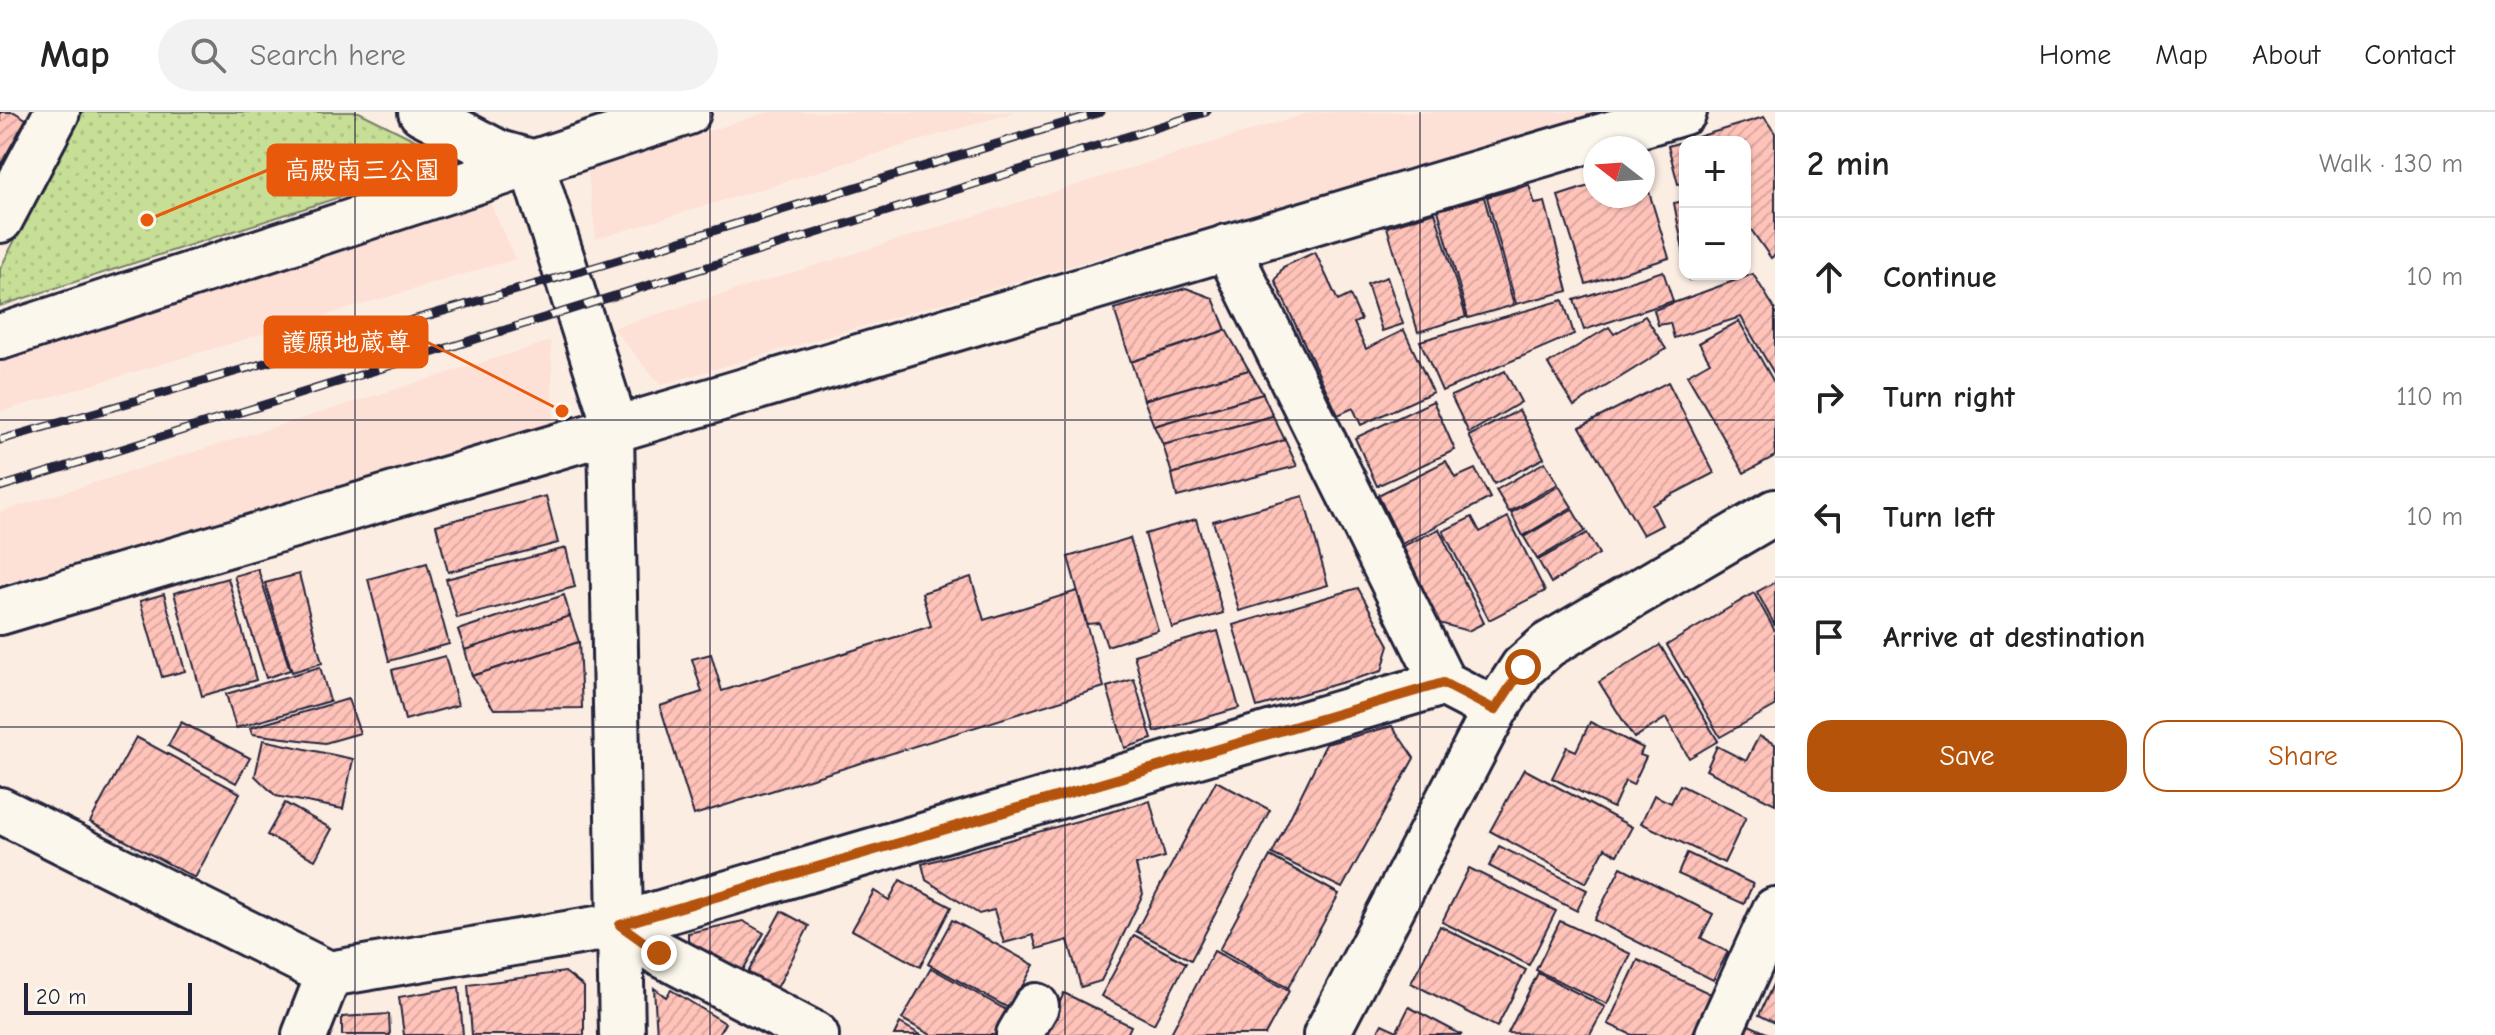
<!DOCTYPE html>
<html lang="en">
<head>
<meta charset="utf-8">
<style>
	:root { --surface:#fff; --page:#f2f2f2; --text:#222; --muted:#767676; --line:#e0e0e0; --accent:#b45309 }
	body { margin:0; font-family:"Comic Neue","Klee One",sans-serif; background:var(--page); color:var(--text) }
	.controls { position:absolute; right:24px; top:24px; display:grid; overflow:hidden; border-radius:16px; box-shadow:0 2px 6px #0004 }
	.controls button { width:72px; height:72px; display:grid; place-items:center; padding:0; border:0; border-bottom:2px solid var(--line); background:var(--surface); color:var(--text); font:40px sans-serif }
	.compass { position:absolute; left:1583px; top:24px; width:72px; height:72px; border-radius:50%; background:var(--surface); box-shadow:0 2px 6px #0004; rotate:287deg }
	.scale { position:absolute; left:24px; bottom:20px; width:168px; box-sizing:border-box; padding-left:8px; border:4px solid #22223b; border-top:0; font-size:22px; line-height:28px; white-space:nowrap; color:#22223b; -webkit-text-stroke:6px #fbf7ec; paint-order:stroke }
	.stop { position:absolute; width:24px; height:24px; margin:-18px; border:6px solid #b45309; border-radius:50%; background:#fff }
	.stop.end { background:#b45309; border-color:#fff; box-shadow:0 2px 8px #0008 }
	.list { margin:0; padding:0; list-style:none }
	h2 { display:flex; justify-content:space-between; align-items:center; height:104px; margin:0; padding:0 32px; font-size:34px }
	h2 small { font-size:26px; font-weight:400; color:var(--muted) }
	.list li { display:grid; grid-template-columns:52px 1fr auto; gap:24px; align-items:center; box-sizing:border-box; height:120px; padding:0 32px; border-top:2px solid var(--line) }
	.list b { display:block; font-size:30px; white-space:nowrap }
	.list em { font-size:26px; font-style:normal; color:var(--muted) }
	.actions { display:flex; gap:16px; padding:24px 32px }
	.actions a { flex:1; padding:18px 0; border:2px solid var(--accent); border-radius:24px; text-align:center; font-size:28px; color:var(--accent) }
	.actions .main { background:var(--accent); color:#fff }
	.icon { flex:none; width:44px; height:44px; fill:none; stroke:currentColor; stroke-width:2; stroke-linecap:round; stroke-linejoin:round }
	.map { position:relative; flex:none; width:1775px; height:923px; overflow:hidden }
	header { display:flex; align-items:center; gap:48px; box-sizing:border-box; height:112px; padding:0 40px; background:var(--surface); border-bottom:2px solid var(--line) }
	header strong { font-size:38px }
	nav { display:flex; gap:44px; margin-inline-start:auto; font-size:28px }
	.search { width:560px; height:72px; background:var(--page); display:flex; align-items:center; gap:20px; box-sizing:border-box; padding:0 28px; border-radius:44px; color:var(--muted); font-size:30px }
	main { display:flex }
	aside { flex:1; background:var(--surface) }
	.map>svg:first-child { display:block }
</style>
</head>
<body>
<header>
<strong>Map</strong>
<div class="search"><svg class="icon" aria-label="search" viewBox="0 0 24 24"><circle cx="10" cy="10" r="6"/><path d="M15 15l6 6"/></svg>Search here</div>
<nav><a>Home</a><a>Map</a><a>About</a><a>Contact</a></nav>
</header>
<main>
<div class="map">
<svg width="1775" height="923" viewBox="0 0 1775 923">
	<defs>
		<pattern id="park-dots" width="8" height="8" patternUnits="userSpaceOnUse" patternTransform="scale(2)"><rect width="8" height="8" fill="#c6de95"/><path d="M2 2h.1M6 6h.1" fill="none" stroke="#aabe81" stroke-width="1.8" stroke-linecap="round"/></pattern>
		<pattern id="building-hatch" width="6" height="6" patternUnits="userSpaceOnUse" patternTransform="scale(2)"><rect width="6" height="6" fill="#ffc3b9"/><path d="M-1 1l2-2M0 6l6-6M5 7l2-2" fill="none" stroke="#daa7a0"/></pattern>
	</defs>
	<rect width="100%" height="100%" fill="#fcede2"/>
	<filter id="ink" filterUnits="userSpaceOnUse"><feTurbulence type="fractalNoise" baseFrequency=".0125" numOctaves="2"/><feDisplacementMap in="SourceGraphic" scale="16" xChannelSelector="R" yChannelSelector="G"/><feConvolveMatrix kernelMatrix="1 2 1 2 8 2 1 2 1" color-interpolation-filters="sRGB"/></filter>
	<g filter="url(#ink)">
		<g fill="#fde0d6">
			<path d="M768 0H1014L596 127 588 59Z"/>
			<path d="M1312 0H1601L660 273 613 216Z"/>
			<path d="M490 91 515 147 0 300V251Z"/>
			<path d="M551 229 553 311 0 473V400Z"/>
		</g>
		<path fill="url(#park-dots)" stroke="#748068" stroke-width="2" d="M80 0H359L419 30 421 59 0 194V157Z"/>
		<g fill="url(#building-hatch)" stroke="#22223b" stroke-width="2">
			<path d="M0 0H14L26 7 0 54Z"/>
			<path d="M1764 5 1775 21V143L1771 146 1745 109V30H1685V71L1678 72 1668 34Z"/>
			<path d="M1643 60 1669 146 1586 172 1558 84 1595 72V84H1643Z"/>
			<path d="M1529 73 1535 92 1545 90 1568 179 1516 192 1487 85Z"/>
			<path d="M1484 85 1514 193 1468 206 1438 98Z"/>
			<path d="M1685 89V148L1674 91Z"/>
			<path d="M1435 100 1466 205 1418 220 1387 115Z"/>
			<path d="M1315 140 1338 189 1350 183 1361 208 1354 211 1366 237 1404 218 1433 280 1361 313 1353 296 1338 303 1275 169 1283 155Z"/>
			<path d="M1663 159 1673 189 1584 218 1574 188Z"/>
			<path d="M1688 162H1718L1689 168Z"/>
			<path d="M1753 162 1775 197V263L1741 205 1674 226 1670 211 1658 213 1654 198Z"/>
			<path d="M1387 165 1403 212 1382 219 1367 172Z"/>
			<path d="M1186 176 1213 186 1226 218 1131 250 1114 197Z"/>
			<path d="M1563 188 1574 222 1442 279 1420 229Z"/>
			<path d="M1645 204 1666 237 1574 294 1548 252 1609 215 1614 222Z"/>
			<path d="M1739 209 1775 272V344L1744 361 1687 263 1710 250 1699 231Z"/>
			<path d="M1226 218 1249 258 1144 288 1131 250Z"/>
			<path d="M1249 258 1263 282 1154 314 1144 288Z"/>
			<path d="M1505 259 1521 290 1469 321 1451 284Z"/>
			<path d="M1668 270 1714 361 1652 393 1662 413 1643 423 1580 315Z"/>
			<path d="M1263 282 1273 304 1163 333 1154 314Z"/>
			<path d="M1433 289 1455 338 1377 374 1355 326Z"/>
			<path d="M1519 298 1544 346 1494 372 1469 324Z"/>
			<path d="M1273 304 1285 328 1172 362 1163 333Z"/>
			<path d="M1285 328 1297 354 1177 385 1172 362Z"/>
			<path d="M1446 349 1455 366 1475 357 1490 386 1402 432 1378 383Z"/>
			<path d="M1545 350 1558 372 1509 400 1496 378Z"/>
			<path d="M1559 374 1572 395 1523 424 1511 401Z"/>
			<path d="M546 384 558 431 448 460 436 413Z"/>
			<path d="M1303 384 1328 473 1239 499 1213 409Z"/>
			<path d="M1572 397 1585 419 1537 447 1524 425Z"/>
			<path d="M1472 405 1480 420 1508 405 1545 479 1489 508 1443 419Z"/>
			<path d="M1196 407 1223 501 1172 516 1145 422Z"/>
			<path d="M1439 417 1484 511 1468 519 1439 511 1403 434Z"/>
			<path d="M1587 421 1599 442 1551 471 1538 448Z"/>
			<path d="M1130 426 1158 518 1107 534 1099 511 1087 512 1068 445Z"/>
			<path d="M566 436 575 475 457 506 446 467Z"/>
			<path d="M427 451 449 532 389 549 368 467Z"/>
			<path d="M258 457 290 558 266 566 234 464Z"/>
			<path d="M299 462 322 551 292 560 265 471Z"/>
			<path d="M971 465 984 508 1077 479 1104 575 694 703 660 594 702 580 692 547 711 542 722 579 931 514 922 481Z"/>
			<path d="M228 466 256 568 202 584 174 481Z"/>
			<path d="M1775 470V514L1757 480Z"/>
			<path d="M1358 476 1389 533 1382 559 1257 595 1233 513Z"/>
			<path d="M1754 481 1775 519V594L1720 625 1667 533Z"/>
			<path d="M164 482 185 559 162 565 140 489Z"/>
			<path d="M564 483 570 504 465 538 458 518Z"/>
			<path d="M570 504 579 530 472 564 465 538Z"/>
			<path d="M1218 519 1239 596 1155 620 1134 543Z"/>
			<path d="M579 530 582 596 494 597 472 564Z"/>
			<path d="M1660 533 1718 629 1689 646 1666 606 1634 626 1599 570Z"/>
			<path d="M445 544 458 593 405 608 392 558Z"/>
			<path d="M320 555 330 589 236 616 226 582Z"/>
			<path d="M1134 567 1152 627 1125 636 1107 575Z"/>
			<path d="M348 587 360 621 325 631 252 622 250 616Z"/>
			<path d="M181 610 250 646 236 671 168 634Z"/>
			<path d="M1590 610 1643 636 1640 643 1646 645 1633 673 1625 669 1613 696 1552 666 1567 635 1576 639Z"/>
			<path d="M1392 614 1414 646 1342 776 1272 742 1326 632Z"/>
			<path d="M1759 624 1775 632V692L1706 658 1717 634 1746 649Z"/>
			<path d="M136 625 240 681 195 766 90 710Z"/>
			<path d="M263 628 353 647 343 697 276 684 255 664Z"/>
			<path d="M1524 657 1632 715 1617 743 1605 736 1586 771 1490 719Z"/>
			<path d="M1216 669 1270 698 1191 848 1136 819Z"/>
			<path d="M1680 673 1746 705 1724 751 1641 711 1654 683 1671 691Z"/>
			<path d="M1150 689 1165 745 1136 753 1143 782 1101 869 1081 875 1068 828 1037 837 1033 823 1004 831 994 798 979 802 926 768 922 752Z"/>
			<path d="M285 691 332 717 315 748 267 723Z"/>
			<path d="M1499 734 1587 778 1577 799 1489 754Z"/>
			<path d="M1687 741 1753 772 1744 792 1678 762Z"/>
			<path d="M1270 744 1339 782 1288 876 1219 838Z"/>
			<path d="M1621 755 1713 802 1701 826 1728 840 1713 868 1594 808Z"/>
			<path d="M1469 756 1556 799 1529 853 1442 810Z"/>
			<path d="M900 768 951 795 920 855 852 818 874 779 889 788Z"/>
			<path d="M781 799 809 814 773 884 744 868Z"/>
			<path d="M952 808 1034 853 1010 897 928 852Z"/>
			<path d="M743 809 764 821 739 865 688 839V821Z"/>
			<path d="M1560 809 1631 842 1607 892 1536 858Z"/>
			<path d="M1440 814 1526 858 1497 915 1411 871Z"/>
			<path d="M1134 823 1186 851 1154 912 1101 884Z"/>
			<path d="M1214 839 1289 879 1265 923H1170Z"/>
			<path d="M1638 848 1711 882 1692 923H1632L1608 912Z"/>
			<path d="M931 856 1008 899 995 923H931L902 907Z"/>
			<path d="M565 860 584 875V923H472L468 873Z"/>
			<path d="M1538 861 1605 895 1590 923 1508 921Z"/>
			<path d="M1775 868V911L1759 903Z"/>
			<path d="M459 875 463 923H404L399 885Z"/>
			<path d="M654 876 666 885 671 878 725 911 718 923H657Z"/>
			<path d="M1064 881 1131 914 1127 923H1044Z"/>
			<path d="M1409 895 1462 923H1376L1382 912 1397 919Z"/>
			<path d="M389 902 390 923H342V905Z"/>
			<path d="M1740 909 1771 923H1733Z"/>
			<path d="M900 911 921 923H894Z"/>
		</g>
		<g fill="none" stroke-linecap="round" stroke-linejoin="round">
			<defs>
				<g id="street">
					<path d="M421 0 499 41 531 50"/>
					<path d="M531 50 610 298 611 318"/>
					<path d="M0 108 57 0"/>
					<path d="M1227 135 1443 571"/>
					<path d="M0 225 688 0"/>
					<path d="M0 500 1684 0"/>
					<path d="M0 698 329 862"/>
					<path d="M620 813 659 841 816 923"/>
					<path d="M1019 923 1036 894"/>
					<path d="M1718 923 1775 798"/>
				</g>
				<g id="secondary">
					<path d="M611 318 622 923"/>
					<path d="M305 923 329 862 620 813 1443 571 1495 598"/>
					<path d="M1326 923 1495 598 1523 555 1548 533 1775 400"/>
				</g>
			</defs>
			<use href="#street" stroke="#22223b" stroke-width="50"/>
			<use href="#secondary" stroke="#22223b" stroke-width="50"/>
			<use href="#street" stroke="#fbf7ec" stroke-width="44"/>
			<use href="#secondary" stroke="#fbf7ec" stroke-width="44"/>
			<defs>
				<g id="rail">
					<path d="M0 328 602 153 1101 0"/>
					<path d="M0 375 1206 0"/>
				</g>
			</defs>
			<use href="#rail" stroke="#22223b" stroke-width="9"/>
			<use href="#rail" stroke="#fbf7ec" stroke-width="6" stroke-dasharray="18" stroke-linecap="butt"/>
		</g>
	</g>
	<g fill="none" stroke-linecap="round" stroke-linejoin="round" filter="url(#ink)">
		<path stroke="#b45309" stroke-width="10" d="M659 841 620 813 1443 571 1495 598 1523 555"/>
	</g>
	<path fill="none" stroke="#22223b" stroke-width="2" stroke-opacity="0.55" d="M355 0V923M710 0V923M1065 0V923M1420 0V923M0 308H1775M0 615H1775"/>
	<path fill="none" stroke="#e8590c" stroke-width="3" d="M147 108L268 58M562 299L427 230"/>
	<g fill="#e8590c" stroke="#fbf7ec" stroke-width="3">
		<circle cx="147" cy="108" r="8"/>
		<circle cx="562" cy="299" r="8"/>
	</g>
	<g fill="#e8590c" stroke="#e8590c" stroke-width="3">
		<rect x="268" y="33" width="188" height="50" rx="8"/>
		<rect x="265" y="205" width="162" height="50" rx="8"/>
	</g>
	<g font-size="26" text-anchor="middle" font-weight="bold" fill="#fff">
		<text x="362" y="67">高殿南三公園</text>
		<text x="346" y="239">護願地蔵尊</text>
	</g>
</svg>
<div class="controls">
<button>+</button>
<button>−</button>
</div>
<svg class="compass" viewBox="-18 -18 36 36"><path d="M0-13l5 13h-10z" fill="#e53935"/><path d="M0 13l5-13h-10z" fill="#767676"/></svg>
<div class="scale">20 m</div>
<div class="stop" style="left:1523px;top:555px"></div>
<div class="stop end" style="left:659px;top:841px"></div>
</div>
<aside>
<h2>2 min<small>Walk · 130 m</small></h2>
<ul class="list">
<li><svg class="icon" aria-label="ahead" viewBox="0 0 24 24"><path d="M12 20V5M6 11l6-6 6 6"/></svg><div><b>Continue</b></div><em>10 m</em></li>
<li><svg class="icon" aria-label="right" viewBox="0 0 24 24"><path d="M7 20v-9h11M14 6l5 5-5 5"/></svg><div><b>Turn right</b></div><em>110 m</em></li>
<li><svg class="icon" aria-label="left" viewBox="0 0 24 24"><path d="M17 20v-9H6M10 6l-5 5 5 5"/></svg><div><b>Turn left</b></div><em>10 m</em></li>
<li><svg class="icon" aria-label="arrive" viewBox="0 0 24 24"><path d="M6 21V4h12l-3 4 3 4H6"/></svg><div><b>Arrive at destination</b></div></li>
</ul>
<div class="actions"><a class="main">Save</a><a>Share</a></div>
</aside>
</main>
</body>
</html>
